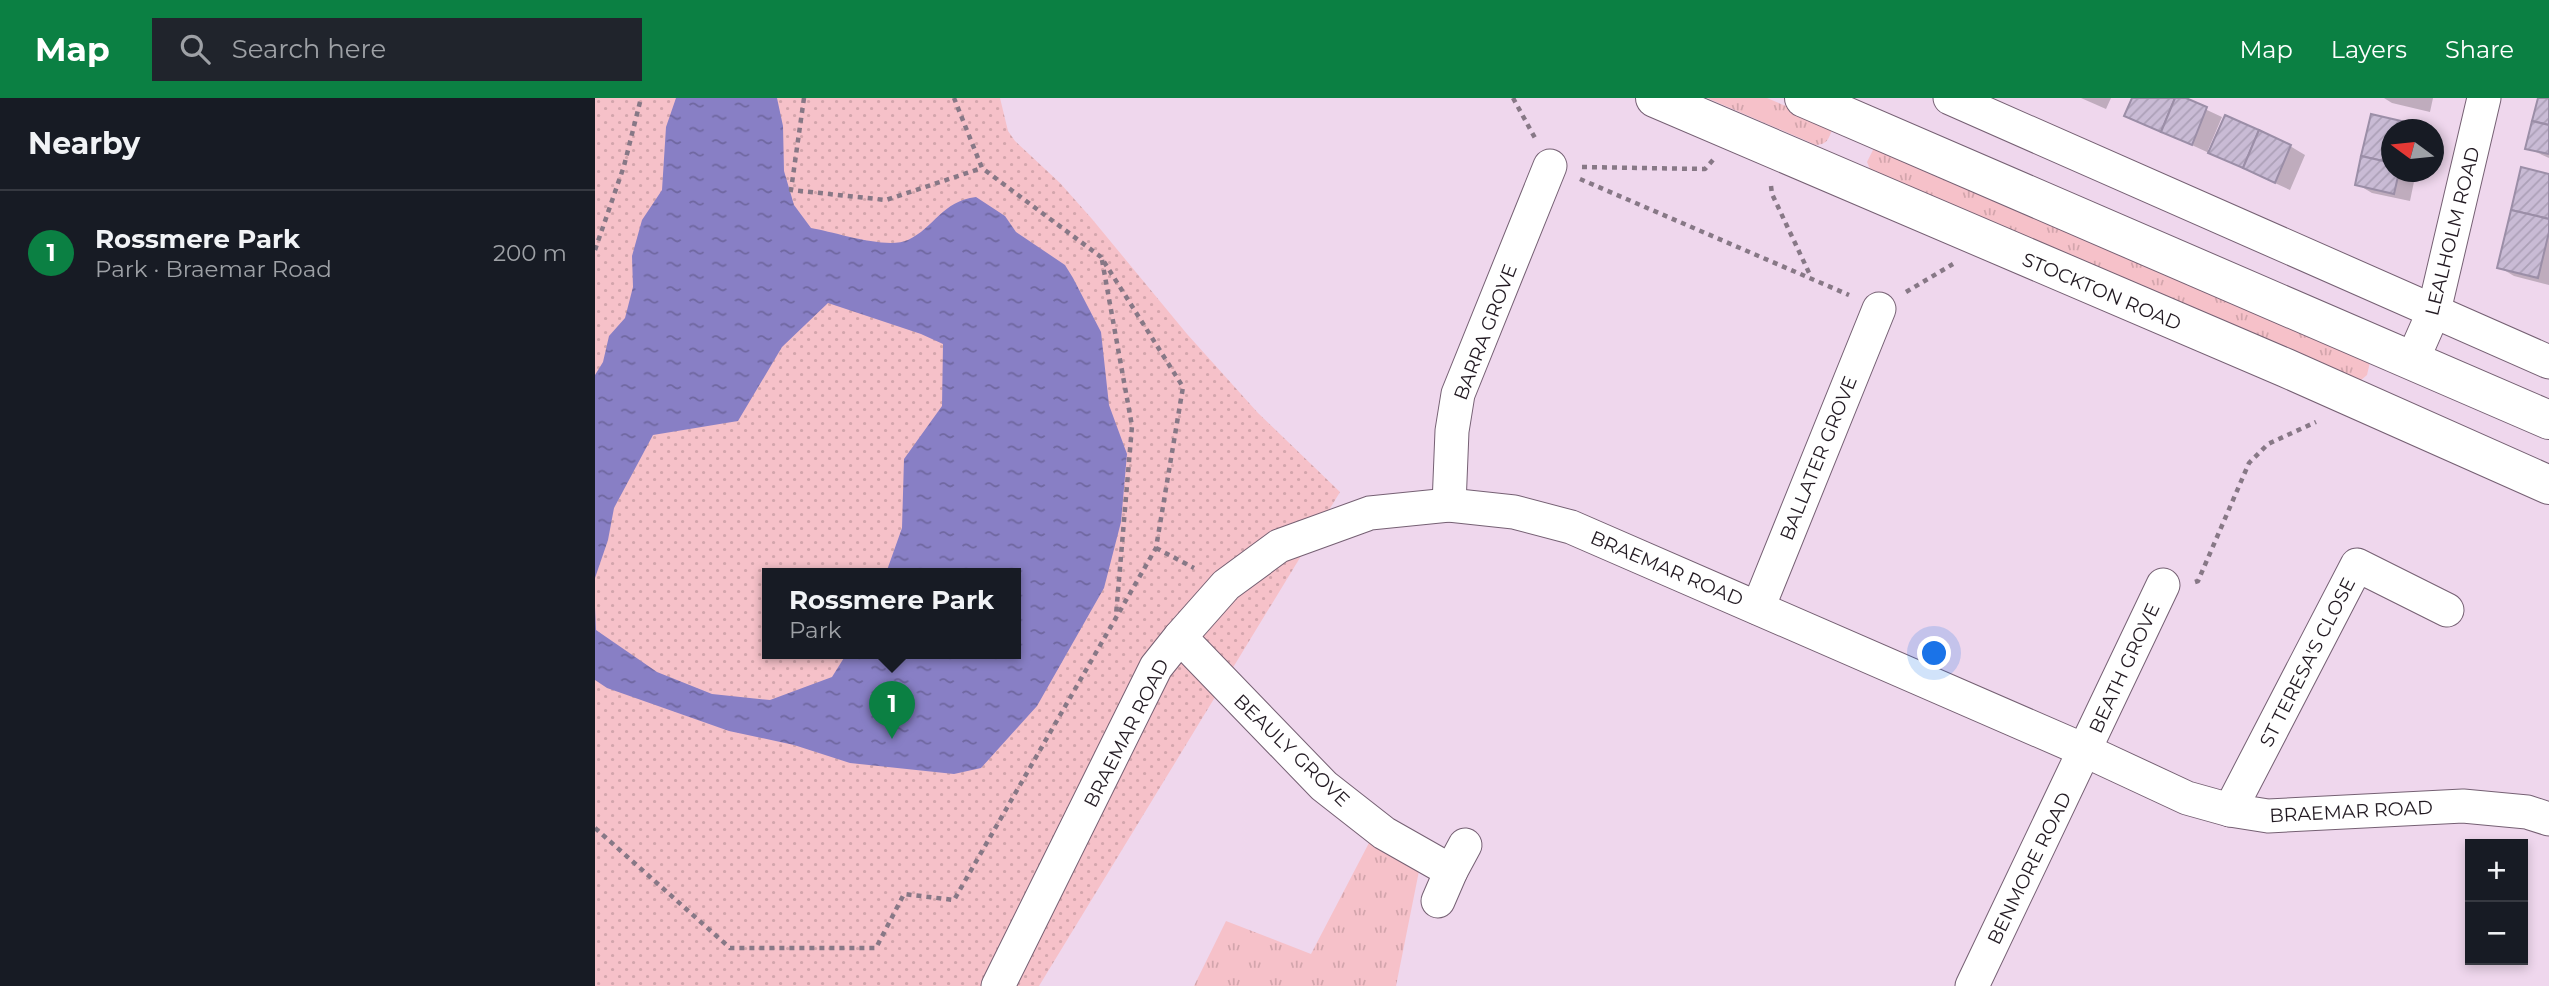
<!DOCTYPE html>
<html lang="en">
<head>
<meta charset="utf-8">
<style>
	:root { --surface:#171b24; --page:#20242c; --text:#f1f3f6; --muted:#9ea1a6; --line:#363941; --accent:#0b8043 }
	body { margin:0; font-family:Montserrat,sans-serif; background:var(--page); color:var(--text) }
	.controls { position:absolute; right:21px; bottom:21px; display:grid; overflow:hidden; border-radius:0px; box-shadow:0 4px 10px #0003 }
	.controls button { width:63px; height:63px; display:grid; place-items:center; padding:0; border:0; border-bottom:2px solid var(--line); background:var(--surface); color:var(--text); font:35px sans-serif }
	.compass { position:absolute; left:1786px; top:21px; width:63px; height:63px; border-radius:50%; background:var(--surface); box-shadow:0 4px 10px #0003; rotate:285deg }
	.you { position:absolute; left:1340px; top:556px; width:24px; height:24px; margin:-18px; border:5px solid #fff; border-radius:50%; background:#1a73e8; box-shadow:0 0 0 10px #1a73e833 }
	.badge { display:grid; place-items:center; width:46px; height:46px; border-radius:50%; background:var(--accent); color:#fff; font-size:23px; font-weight:700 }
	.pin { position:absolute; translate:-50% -58px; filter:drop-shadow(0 2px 4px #0008) }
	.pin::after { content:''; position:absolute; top:37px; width:24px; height:21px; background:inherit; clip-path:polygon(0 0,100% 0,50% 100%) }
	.popup { position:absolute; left:167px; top:470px; width:259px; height:91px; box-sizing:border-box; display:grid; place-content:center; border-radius:0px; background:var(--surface); filter:drop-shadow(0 2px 5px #0005); font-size:23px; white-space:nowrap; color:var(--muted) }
	.popup b { font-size:26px; color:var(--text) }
	.popup::after { content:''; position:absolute; left:50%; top:100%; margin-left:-14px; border:14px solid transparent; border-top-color:var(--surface) }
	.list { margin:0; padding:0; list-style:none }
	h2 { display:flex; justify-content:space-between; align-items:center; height:91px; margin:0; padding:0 28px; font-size:30px }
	h2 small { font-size:23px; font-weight:400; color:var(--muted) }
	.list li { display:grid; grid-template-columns:46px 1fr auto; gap:21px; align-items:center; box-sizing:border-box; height:126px; padding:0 28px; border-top:2px solid var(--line) }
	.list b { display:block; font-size:26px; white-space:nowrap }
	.list p { margin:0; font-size:23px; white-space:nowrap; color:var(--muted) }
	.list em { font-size:23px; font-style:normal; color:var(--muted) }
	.icon { flex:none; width:38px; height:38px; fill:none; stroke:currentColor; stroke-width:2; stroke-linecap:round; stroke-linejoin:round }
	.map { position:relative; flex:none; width:1954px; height:888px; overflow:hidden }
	header { display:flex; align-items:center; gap:42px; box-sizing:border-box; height:98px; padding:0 35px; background:var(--accent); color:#fff }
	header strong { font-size:33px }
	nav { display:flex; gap:38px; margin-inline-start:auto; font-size:24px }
	.search { width:490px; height:63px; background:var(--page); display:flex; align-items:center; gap:18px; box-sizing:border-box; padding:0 24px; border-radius:0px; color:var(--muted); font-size:26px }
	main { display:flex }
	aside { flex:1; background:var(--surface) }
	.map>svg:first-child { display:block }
</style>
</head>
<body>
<header>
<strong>Map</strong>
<div class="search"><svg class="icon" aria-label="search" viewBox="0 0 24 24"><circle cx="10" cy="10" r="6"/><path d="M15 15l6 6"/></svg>Search here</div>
<nav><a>Map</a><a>Layers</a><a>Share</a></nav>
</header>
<main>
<aside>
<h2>Nearby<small></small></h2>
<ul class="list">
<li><span class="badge">1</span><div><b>Rossmere Park</b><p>Park · Braemar Road</p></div><em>200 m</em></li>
</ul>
</aside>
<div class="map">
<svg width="1954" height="888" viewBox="0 0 1954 888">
	<defs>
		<pattern id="grass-tufts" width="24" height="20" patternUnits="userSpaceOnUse" patternTransform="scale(1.75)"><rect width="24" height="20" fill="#f6c1c9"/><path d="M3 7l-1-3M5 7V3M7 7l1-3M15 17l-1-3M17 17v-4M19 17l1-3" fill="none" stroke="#d3a5ac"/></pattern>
		<pattern id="park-dots" width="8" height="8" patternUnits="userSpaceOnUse" patternTransform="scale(1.75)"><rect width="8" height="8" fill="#f6c1c9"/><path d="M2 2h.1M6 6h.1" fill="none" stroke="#d3a5ac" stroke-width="1.8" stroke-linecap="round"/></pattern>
		<pattern id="water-ripples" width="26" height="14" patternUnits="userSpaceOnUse" patternTransform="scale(1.75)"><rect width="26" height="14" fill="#887fc5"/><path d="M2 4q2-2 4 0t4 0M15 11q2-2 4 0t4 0" fill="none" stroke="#6f67a0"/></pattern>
		<pattern id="building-hatch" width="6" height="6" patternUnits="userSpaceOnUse" patternTransform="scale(1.75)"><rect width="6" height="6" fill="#c9bbd5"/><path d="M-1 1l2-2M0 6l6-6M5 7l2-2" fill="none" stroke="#aca0b7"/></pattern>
	</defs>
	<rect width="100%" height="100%" fill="#efd7ed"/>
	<g fill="url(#grass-tufts)">
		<path d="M1112 0H1172L1221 21 1237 32C1233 42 1232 46 1221 47Z"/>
		<path d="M1279 50 1775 264 1772 277 1765 283 1275 71 1272 64Z"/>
		<path d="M775 743 824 773 801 888H599L631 823 716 856Z"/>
	</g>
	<path fill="url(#park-dots)" fill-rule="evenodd" d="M0 0H405L413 33 420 43 465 85 497 121 592 236 663 315 745 394 444 888H0ZM173 475H421V555H173Z"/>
	<path fill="url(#water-ripples)" d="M81 0H182L188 28 189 73 199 107 216 130C240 134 292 152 313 142 339 130 347 103 381 99L410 118 421 134 470 167 478 180 506 234 514 307 532 356 526 424 509 490 442 608 386 670 359 676 255 665 199 647 134 633 12 590 0 582V509L1 532 62 574 117 596 175 602 237 579 252 555H421V475H291L307 430 309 361 347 308 348 246 326 236 233 205 187 249 143 323 58 337 19 410 13 442 0 480V277L8 264 14 238 30 220 38 189 37 158 47 122 67 92 71 29Z"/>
	<g fill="#0003">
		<path d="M1486 0H1516L1511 11Z"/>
		<path d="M1539 0H1586L1627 19 1613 52 1616 53 1695 48 1710 57 1695 92 1531 17Z"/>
		<path d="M1789 0H1838L1835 14 1797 5Z"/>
		<path d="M1945 0H1954V60L1932 50Z"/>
		<path d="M1778 18 1815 27 1823 32H1797V74H1821L1815 103 1777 95 1762 86Z"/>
		<path d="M1954 77V187L1919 178 1904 169Z"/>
	</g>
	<g fill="url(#building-hatch)" stroke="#9b8ea7" stroke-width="2">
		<path d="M1537 0H1580L1566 34 1529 18Z"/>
		<path d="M1580 0H1591L1612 9 1597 47 1566 34Z"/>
		<path d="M1943 0H1954V27L1937 23Z"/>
		<path d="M1776 16 1815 25 1814 32H1797V65L1766 58Z"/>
		<path d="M1630 17 1664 32 1648 70 1613 55Z"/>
		<path d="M1937 23 1954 27V56L1930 51Z"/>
		<path d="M1664 32 1696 47 1680 85 1648 70Z"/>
		<path d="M1766 58 1797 65V74H1804L1799 96 1760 87Z"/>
		<path d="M1926 69 1954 76V121L1916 112Z"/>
		<path d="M1916 112 1954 121V134L1943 180 1902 170Z"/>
	</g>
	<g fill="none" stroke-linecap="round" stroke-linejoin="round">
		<defs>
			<g id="minor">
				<path d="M1355 0 1954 264"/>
				<path d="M1817 263 1839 213 1889 0"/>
				<path d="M854 407 857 333 863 296 955 68"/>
				<path d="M1163 510 1284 211"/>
				<path d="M585 539 729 688 789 735 856 773 843 803"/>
				<path d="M1635 712 1762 467 1852 512"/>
				<path d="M856 773 870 747"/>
				<path d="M403 888 561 569 585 539 631 487 684 448 775 415 854 407 919 414 976 429 1491 653 1592 700 1635 712 1673 718 1868 708 1932 714 1954 721"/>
				<path d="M1377 888 1568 487"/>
			</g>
			<g id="highway">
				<path d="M1060 0 1691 270 1954 387"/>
				<path d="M1209 0 1954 322"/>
			</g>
		</defs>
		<use href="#minor" stroke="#756073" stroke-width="35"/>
		<use href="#highway" stroke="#756073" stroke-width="40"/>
		<g stroke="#877886" stroke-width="4.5" stroke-dasharray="5 5" stroke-linecap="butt">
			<path d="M209 0 196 92 291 102 387 70"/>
			<path d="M918 0 940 40"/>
			<path d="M987 69 1110 71 1118 62"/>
			<path d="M985 81 1254 197"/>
			<path d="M1176 88 1177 96 1216 179"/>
			<path d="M0 152 29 68 46 0"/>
			<path d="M507 162 537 328 521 517"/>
			<path d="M1311 194 1358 166"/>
			<path d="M561 450 599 470"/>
			<path d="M1600 484 1603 483 1654 365 1673 346 1721 324"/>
			<path d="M0 730 135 850H281L309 796 359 802 561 450 588 289 506 159 387 70 359 0"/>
		</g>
		<use href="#minor" stroke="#fff" stroke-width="33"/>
		<use href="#highway" stroke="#fff" stroke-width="38"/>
	</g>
	<g text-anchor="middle" stroke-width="6" stroke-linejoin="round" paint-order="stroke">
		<g font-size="19" fill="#221a22" stroke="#fff">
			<text transform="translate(1857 133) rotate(-76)" y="7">LEALHOLM ROAD</text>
			<text transform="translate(1507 193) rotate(23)" y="7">STOCKTON ROAD</text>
			<text transform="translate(890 234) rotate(-69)" y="7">BARRA GROVE</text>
			<text transform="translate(1223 360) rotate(-68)" y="7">BALLATER GROVE</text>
			<text transform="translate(1072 470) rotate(23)" y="7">BRAEMAR ROAD</text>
			<text transform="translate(1712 564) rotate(-63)" y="7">ST TERESA'S CLOSE</text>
			<text transform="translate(1529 570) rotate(-65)" y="7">BEATH GROVE</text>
			<text transform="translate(531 635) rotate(-63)" y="7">BRAEMAR ROAD</text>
			<text transform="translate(697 652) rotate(44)" y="7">BEAULY GROVE</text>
			<text transform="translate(1756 713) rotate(-3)" y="7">BRAEMAR ROAD</text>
			<text transform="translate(1434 770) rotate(-64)" y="7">BENMORE ROAD</text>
		</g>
	</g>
</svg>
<div class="controls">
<button>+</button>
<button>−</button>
</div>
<svg class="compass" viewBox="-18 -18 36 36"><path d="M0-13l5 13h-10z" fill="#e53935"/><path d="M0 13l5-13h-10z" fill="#9ea1a6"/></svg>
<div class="you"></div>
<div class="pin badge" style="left:297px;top:641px">1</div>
<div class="popup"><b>Rossmere Park</b>Park</div>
</div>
</main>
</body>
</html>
